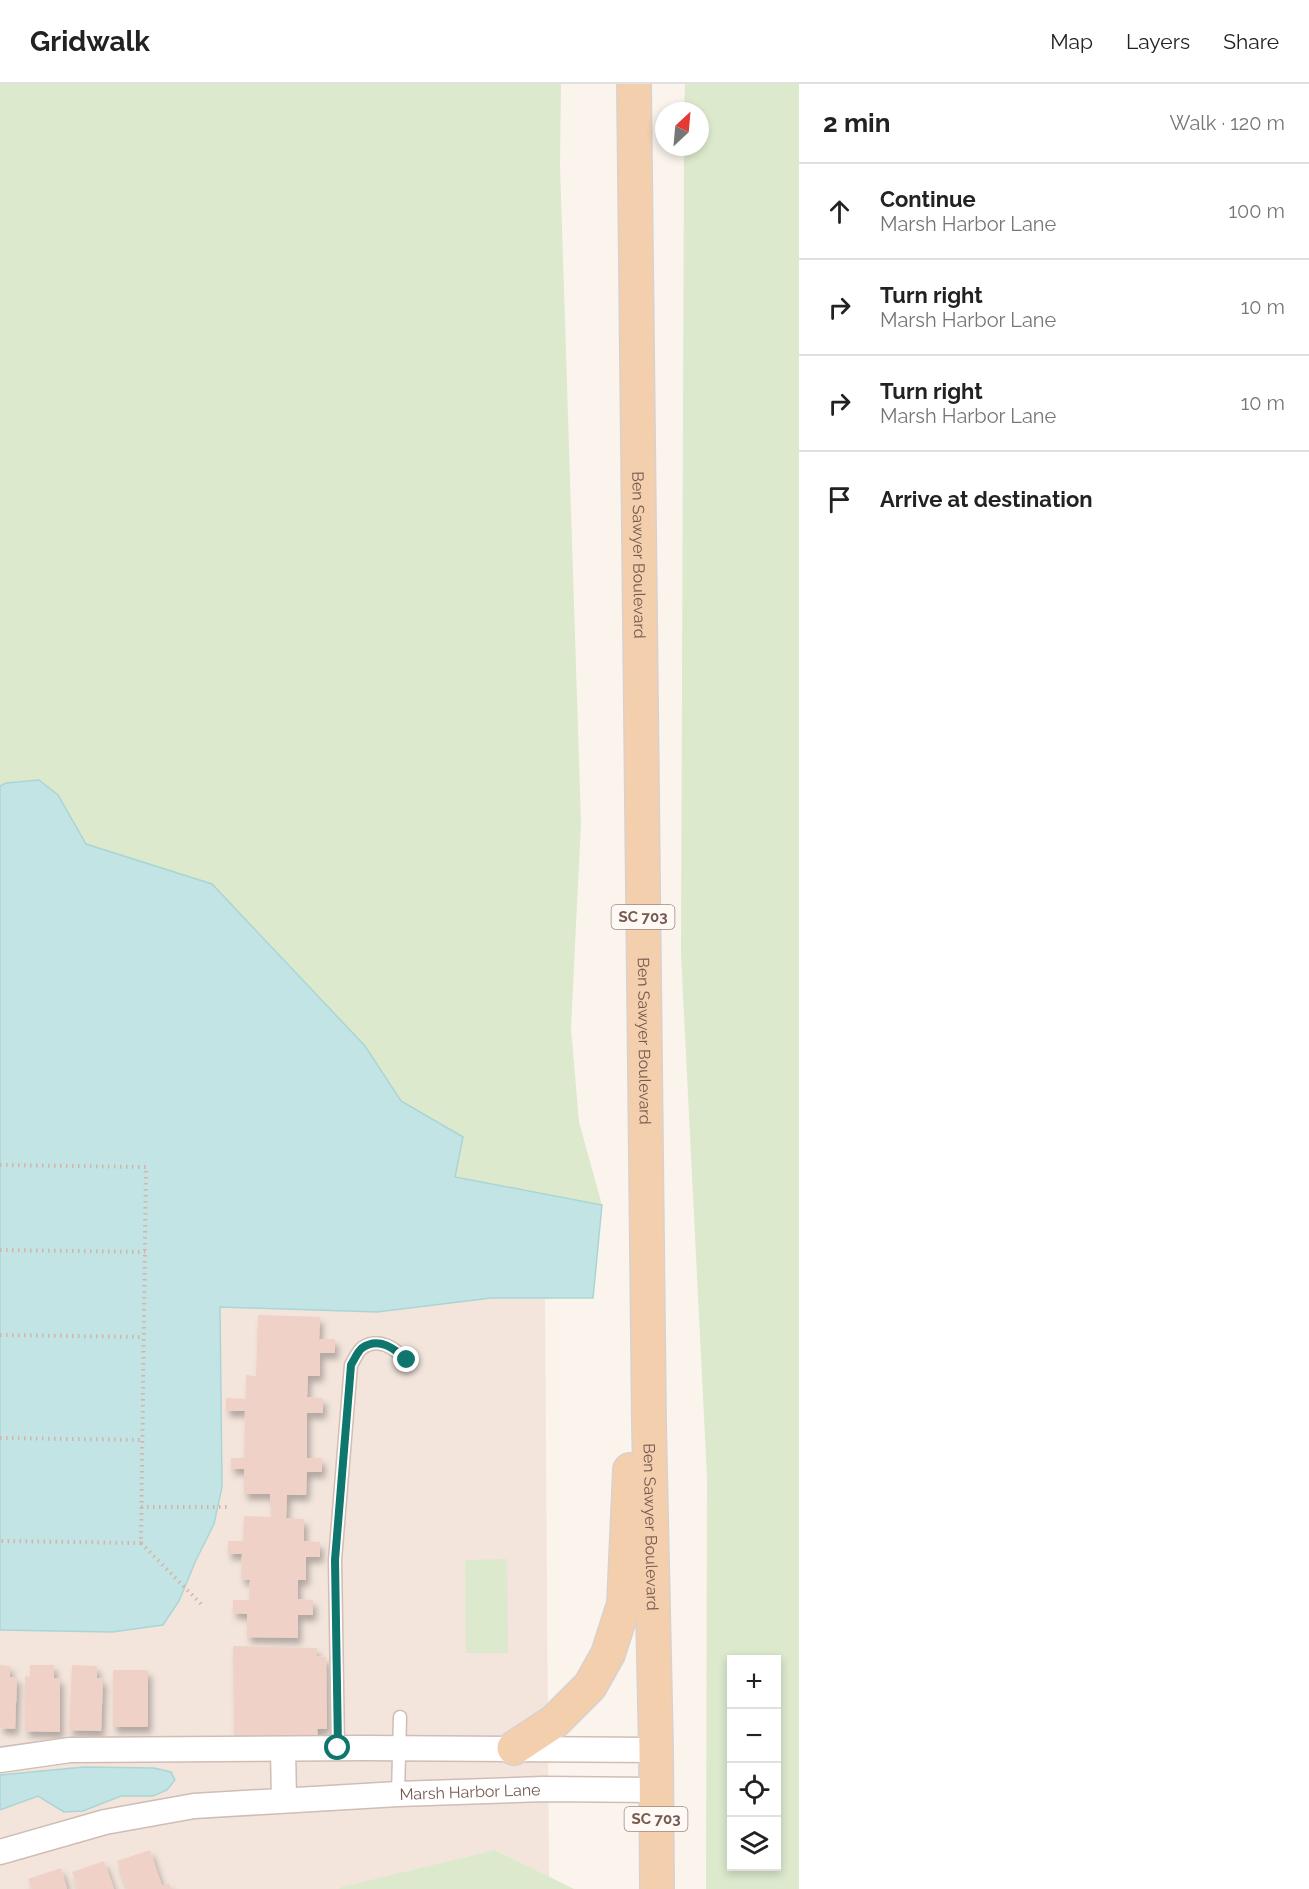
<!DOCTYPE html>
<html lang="en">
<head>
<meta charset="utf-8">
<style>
	:root { --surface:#fff; --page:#f6f6f6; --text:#222; --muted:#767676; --line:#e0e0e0 }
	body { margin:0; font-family:Raleway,sans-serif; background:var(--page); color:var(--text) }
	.controls { position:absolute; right:18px; bottom:18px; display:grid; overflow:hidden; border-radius:0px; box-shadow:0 3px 9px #0003 }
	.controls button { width:54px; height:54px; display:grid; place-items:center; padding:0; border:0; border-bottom:2px solid var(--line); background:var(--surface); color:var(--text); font:30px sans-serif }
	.compass { position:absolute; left:655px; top:18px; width:54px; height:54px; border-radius:50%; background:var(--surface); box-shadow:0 3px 9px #0003; rotate:26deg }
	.stop { position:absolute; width:18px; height:18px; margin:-14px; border:4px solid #0f766e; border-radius:50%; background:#fff }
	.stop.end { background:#0f766e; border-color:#fff; box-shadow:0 2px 6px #0008 }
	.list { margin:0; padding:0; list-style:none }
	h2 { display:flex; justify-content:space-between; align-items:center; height:78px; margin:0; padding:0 24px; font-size:26px }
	h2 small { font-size:20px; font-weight:400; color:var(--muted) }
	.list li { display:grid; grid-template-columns:39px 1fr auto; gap:18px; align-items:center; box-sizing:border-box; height:96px; padding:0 24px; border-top:2px solid var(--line) }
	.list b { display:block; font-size:22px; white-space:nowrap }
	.list p { margin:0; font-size:20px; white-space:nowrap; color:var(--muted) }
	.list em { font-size:20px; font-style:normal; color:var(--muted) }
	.icon { flex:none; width:33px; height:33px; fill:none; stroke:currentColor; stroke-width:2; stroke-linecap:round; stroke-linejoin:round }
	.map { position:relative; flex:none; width:799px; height:1805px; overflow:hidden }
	header { display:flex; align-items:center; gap:36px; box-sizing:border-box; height:84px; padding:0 30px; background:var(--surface); border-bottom:2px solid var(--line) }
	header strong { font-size:28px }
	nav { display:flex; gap:33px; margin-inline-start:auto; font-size:21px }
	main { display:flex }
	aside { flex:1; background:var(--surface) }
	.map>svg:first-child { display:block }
</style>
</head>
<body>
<header>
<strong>Gridwalk</strong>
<nav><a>Map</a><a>Layers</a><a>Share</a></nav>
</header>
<main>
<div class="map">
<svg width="799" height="1805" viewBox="0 0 799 1805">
	<defs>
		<filter id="shadow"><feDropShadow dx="3.5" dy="6" stdDeviation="3" flood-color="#0004"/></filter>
	</defs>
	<rect width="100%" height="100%" fill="#fbf4ed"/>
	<path fill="#f3e5dc" d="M491 1214H545L549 1793 495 1766 338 1805H0V1546L112 1548 163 1541 179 1517 196 1476 214 1440 222 1403 220 1223 377 1228Z"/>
	<g fill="#dce9cc" fill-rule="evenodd">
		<path d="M0 0H561L560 81 581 739 571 944 579 1038 602 1121 455 1093 463 1053 401 1017 365 962 212 800 86 760 58 711 7 699 0 702Z"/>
		<path d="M685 0H799V1805H706L707 1393 681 870 684 63H700V27H684ZM732 1576H776V1782H732Z"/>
		<path d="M507 1475 508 1569H466L465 1476Z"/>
		<path d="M495 1766 574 1805H338L342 1803Z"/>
	</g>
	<g fill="#c3e4e4" stroke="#aad5d5" stroke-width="1.5">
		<path d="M39 696 58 711 86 760 212 800 365 962 401 1017 463 1053 455 1093 602 1121 593 1214H491L377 1228 220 1223 222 1403 214 1440 196 1476 179 1517 163 1541 112 1548 0 1546V702L6 699Z"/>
		<path d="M84 1683 154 1684 171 1688 175 1696 167 1706 153 1712H121L83 1727 64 1728 38 1712 0 1726V1691Z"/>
	</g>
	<g fill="#efd1c7" filter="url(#shadow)">
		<path d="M258 1231 320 1233 319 1255H335V1269H320V1292H308L307 1313 323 1314V1329H307V1374H322V1388H307L306 1411H287L286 1434 304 1435V1457L320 1458V1473H306V1496H298V1515L313 1516V1531H298V1554L247 1553V1530L233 1529V1516H249L250 1496 241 1495 242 1470H228V1457H243L244 1432 271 1433 270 1410H244V1385H231V1374H244L245 1327H226V1314L246 1315V1291L256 1292Z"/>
		<path d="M233 1562 317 1564V1572L326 1573 327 1645H317L318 1653H234Z"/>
		<path d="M0 1581 10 1582V1593H17L15 1645 0 1644Z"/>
		<path d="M30 1581H54V1594H60V1648L25 1647V1592L30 1593Z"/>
		<path d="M72 1581 97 1582V1594L103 1595 101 1647 69 1646Z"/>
		<rect x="113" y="1586" width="35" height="57"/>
		<path d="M150 1766 162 1802 169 1799 171 1805H127L117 1777Z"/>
		<path d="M104 1777 114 1805H78L72 1788Z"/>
		<path d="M61 1784 67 1805H32L28 1795Z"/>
	</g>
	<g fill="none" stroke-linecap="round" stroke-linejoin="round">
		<defs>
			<g id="lane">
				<path d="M338 1664 335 1476 351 1281C354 1276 358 1267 362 1264 379 1252 395 1265 407 1276"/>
				<path d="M398 1710 400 1633"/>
			</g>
			<g id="street">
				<path d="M283 1665 284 1716"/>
				<path d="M0 1676 70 1666 364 1664 656 1666"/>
				<path id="s1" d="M0 1768 105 1738 194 1722 398 1710 543 1705 655 1706"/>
			</g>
			<g id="primary">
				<path id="s2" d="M634 0 649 1340 656 1666 657 1805"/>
				<path d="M514 1664 555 1637 590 1602 608 1570 624 1520 630 1386"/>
			</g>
		</defs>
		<use href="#lane" stroke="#d0bdb5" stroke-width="15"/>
		<use href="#street" stroke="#d0bdb5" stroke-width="27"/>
		<use href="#primary" stroke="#d9d1ce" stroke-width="36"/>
		<g stroke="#d4b4aa" stroke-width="4" stroke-dasharray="1.5 4.5" stroke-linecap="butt">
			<path d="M0 1081 146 1083 141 1459 0 1457"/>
			<path d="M0 1166 145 1168"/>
			<path d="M0 1251 144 1253"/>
			<path d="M0 1354 142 1356"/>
			<path d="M141 1423H229"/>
			<path d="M141 1459 204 1523"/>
		</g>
		<use href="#lane" stroke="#fff" stroke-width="12"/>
		<use href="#street" stroke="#fff" stroke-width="24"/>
		<use href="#primary" stroke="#f3cfad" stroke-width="33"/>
	</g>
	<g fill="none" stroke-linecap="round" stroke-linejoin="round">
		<path stroke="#0f766e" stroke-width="8" d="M338 1664 335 1476 351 1281C354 1276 358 1267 362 1264 379 1252 395 1265 407 1276"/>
	</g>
	<g text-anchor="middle" stroke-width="5" stroke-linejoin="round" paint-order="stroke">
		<g fill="#fef9f4" stroke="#9f8982" stroke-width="1.5">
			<rect x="611.5" y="821" width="63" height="24" rx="4.5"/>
			<rect x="624.5" y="1723" width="63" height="24" rx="4.5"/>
		</g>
		<g font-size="15" font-weight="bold" fill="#765951">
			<text x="643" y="838">SC 703</text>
			<text x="656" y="1740">SC 703</text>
		</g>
		<g font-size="16" fill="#765951" stroke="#fef9f4">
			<text dy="6" stroke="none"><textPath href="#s2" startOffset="471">Ben Sawyer Boulevard</textPath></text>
			<text dy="6" stroke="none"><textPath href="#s2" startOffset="957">Ben Sawyer Boulevard</textPath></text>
			<text dy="6" stroke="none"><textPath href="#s2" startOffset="1443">Ben Sawyer Boulevard</textPath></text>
			<text dy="6" stroke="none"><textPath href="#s1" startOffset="476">Marsh Harbor Lane</textPath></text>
		</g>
	</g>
</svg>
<div class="controls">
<button>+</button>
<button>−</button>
<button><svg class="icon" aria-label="locate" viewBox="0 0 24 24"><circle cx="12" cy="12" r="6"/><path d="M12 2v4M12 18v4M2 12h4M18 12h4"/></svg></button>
<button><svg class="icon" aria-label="layers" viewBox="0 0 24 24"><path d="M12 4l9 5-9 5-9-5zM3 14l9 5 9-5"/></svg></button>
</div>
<svg class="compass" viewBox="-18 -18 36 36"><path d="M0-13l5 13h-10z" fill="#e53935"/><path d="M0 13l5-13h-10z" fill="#767676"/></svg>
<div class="stop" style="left:338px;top:1664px"></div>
<div class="stop end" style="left:407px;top:1276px"></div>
</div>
<aside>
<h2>2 min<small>Walk · 120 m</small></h2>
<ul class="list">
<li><svg class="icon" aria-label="ahead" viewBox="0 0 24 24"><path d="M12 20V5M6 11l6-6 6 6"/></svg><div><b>Continue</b><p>Marsh Harbor Lane</p></div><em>100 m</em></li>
<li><svg class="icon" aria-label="right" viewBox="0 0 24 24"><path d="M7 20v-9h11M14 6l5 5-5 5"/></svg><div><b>Turn right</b><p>Marsh Harbor Lane</p></div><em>10 m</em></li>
<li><svg class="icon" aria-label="right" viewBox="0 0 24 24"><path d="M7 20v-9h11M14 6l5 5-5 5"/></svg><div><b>Turn right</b><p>Marsh Harbor Lane</p></div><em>10 m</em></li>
<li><svg class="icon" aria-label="arrive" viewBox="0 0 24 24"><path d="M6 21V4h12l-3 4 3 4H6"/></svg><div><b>Arrive at destination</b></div></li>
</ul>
</aside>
</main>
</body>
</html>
